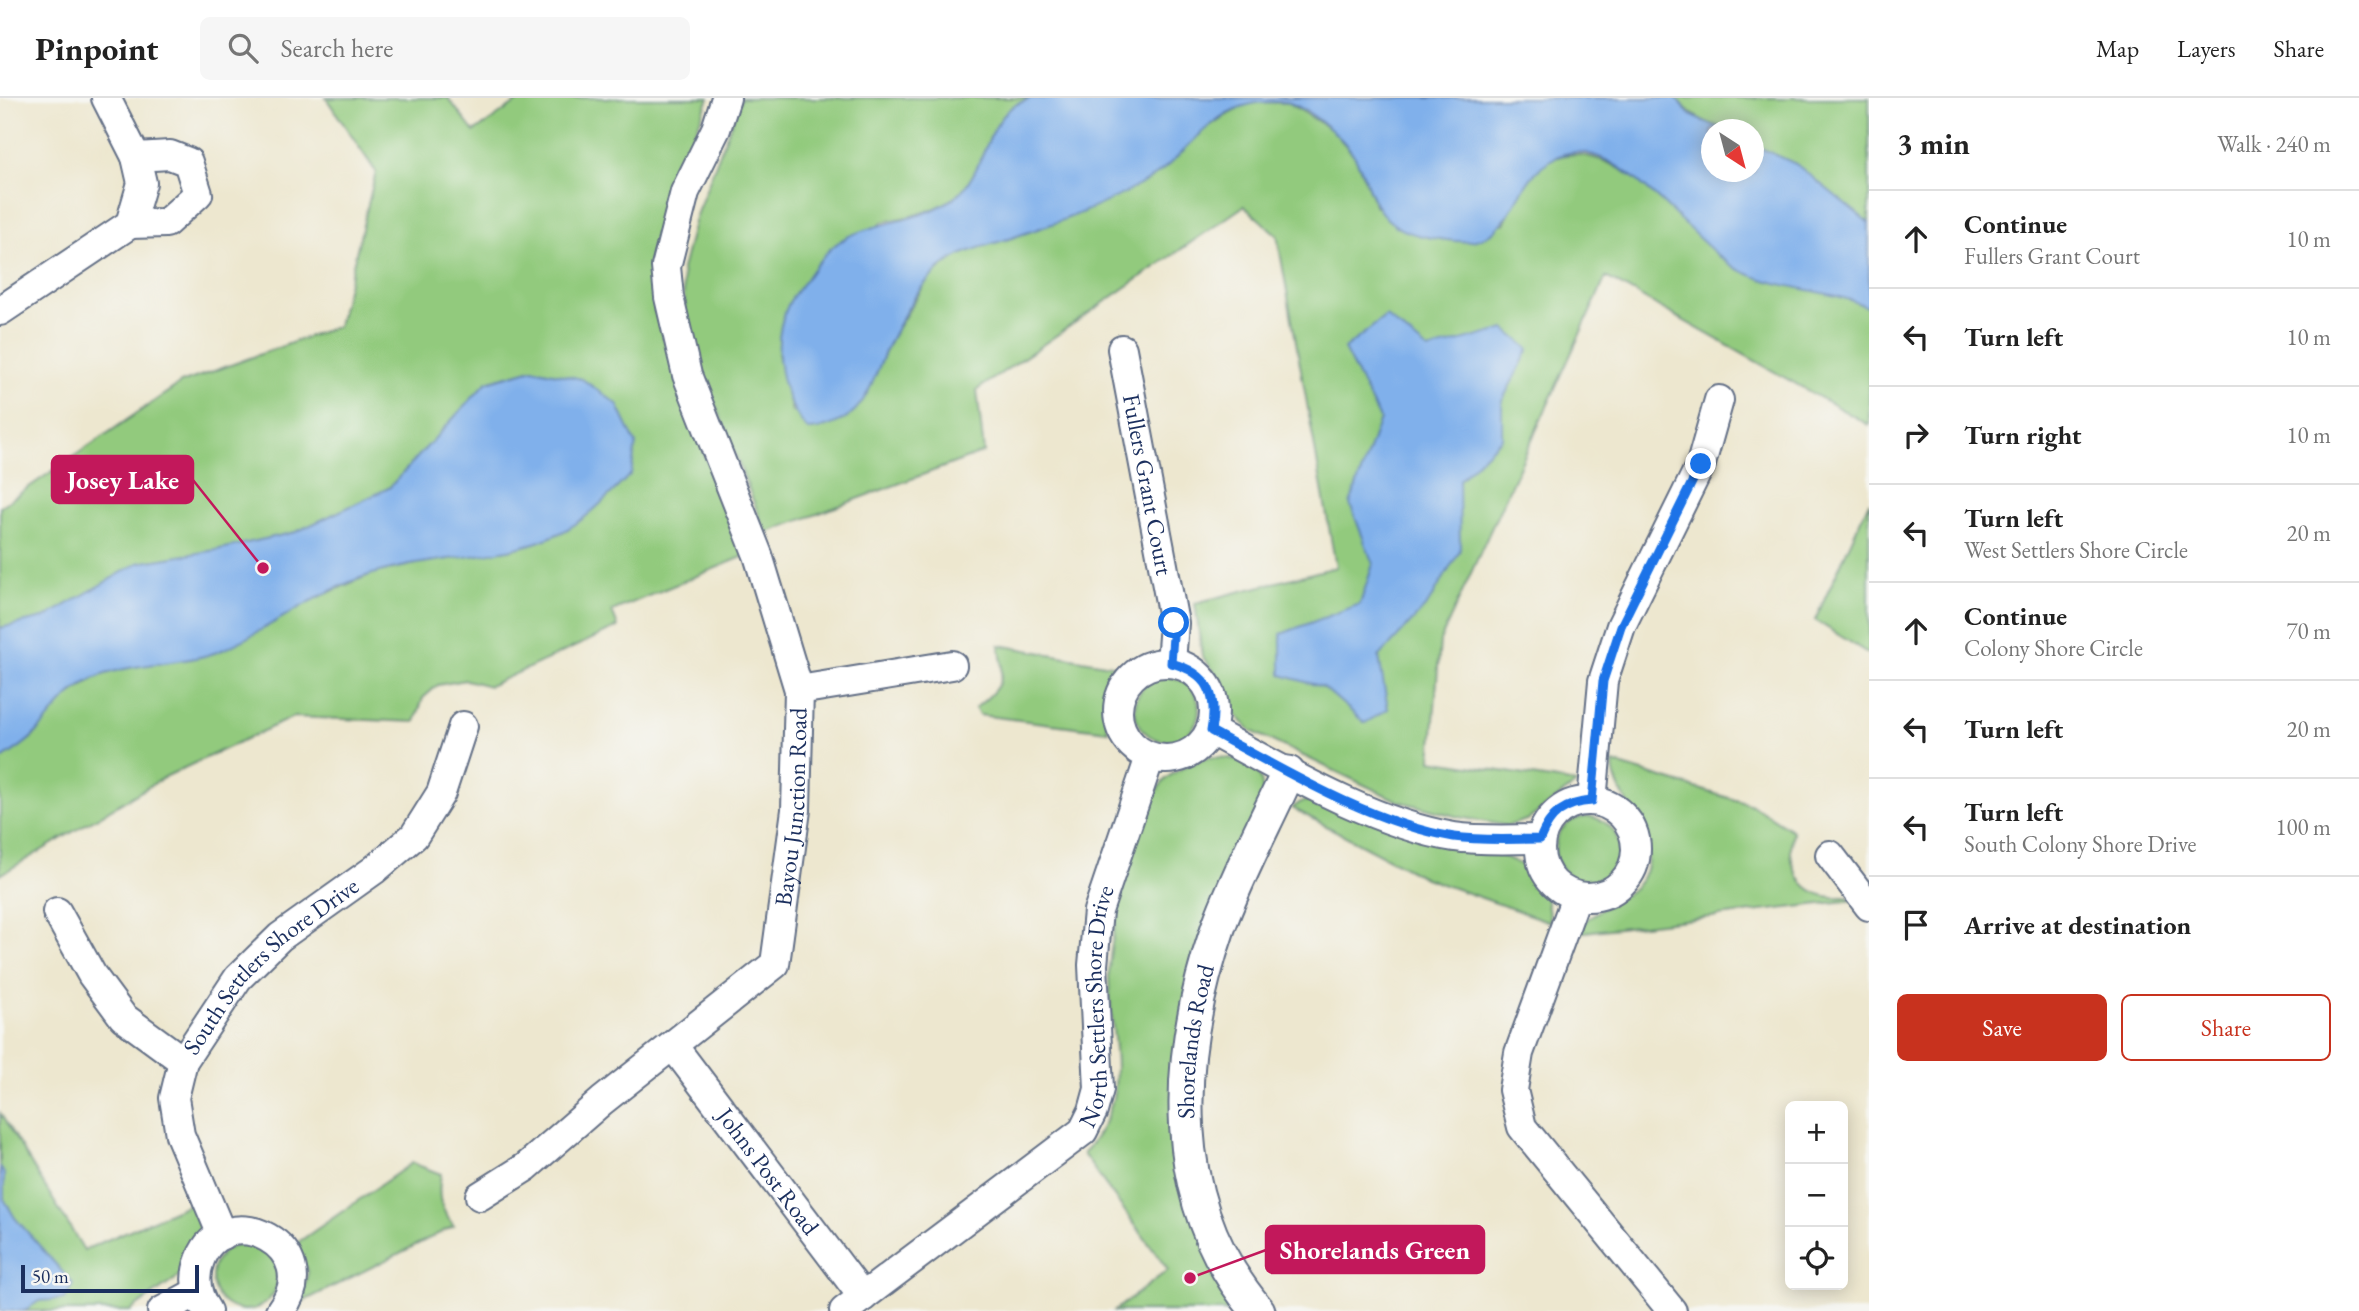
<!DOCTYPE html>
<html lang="en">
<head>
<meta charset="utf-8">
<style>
	:root { --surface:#fff; --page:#f6f6f6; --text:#222; --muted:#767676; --line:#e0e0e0; --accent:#c8321e }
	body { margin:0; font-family:"EB Garamond",serif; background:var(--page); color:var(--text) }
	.controls { position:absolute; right:21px; bottom:21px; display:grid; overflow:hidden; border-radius:10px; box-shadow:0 4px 18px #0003 }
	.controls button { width:63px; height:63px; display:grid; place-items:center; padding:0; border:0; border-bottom:2px solid var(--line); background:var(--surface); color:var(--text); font:35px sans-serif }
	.compass { position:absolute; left:1701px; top:21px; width:63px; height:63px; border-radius:50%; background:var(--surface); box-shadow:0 4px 18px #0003; rotate:144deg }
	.scale { position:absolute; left:21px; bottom:18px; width:178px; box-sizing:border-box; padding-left:7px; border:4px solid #1b2f5e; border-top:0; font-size:19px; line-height:24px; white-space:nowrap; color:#1b2f5e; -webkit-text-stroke:5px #f6f6f2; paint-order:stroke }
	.stop { position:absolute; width:21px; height:21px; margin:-16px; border:5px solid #1a73e8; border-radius:50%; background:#fff }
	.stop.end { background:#1a73e8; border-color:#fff; box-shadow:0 2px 7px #0008 }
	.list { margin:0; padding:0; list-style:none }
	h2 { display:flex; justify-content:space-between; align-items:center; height:91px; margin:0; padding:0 28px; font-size:30px }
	h2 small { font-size:23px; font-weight:400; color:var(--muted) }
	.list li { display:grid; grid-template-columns:46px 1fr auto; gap:21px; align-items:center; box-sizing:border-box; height:98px; padding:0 28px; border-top:2px solid var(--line) }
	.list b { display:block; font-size:26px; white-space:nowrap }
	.list p { margin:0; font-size:23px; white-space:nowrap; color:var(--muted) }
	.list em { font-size:23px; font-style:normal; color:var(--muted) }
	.actions { display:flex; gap:14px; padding:21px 28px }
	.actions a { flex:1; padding:16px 0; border:2px solid var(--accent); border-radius:10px; text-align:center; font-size:24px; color:var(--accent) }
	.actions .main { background:var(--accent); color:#fff }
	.icon { flex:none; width:38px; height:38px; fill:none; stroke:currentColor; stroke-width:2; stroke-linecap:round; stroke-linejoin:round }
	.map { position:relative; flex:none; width:1869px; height:1213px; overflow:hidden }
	header { display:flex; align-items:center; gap:42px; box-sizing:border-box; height:98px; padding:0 35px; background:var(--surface); border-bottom:2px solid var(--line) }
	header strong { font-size:33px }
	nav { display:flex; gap:38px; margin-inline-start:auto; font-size:24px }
	.search { width:490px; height:63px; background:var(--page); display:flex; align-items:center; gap:18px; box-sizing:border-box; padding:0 24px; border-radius:10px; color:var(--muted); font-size:26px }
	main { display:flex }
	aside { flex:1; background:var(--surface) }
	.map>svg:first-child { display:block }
</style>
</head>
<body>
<header>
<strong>Pinpoint</strong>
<div class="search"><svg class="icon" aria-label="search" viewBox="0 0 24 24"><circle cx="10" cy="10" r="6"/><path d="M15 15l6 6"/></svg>Search here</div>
<nav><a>Map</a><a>Layers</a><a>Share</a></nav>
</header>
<main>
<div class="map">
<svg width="1869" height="1213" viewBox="0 0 1869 1213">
	<rect width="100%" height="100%" fill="#f6f6f2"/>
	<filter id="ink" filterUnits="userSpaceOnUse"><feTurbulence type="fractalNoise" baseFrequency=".0143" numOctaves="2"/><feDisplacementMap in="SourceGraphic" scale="14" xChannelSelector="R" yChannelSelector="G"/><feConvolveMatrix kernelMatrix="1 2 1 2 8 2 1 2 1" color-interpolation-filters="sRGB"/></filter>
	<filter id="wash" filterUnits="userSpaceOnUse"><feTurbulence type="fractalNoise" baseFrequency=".00686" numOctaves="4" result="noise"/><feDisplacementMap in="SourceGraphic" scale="28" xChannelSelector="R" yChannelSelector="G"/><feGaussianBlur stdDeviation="1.57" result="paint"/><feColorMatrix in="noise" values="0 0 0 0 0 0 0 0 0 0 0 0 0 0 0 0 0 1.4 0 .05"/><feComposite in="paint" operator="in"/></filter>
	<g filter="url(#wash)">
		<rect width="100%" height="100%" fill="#ede7cf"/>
		<g fill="#92ca7d" stroke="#567c6e" stroke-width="2">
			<path d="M326 0H448L474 34 523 0H709L684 63 655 154V213L686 310 745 458 612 513 618 529 489 588 466 582 438 587 423 600 415 624 293 619 167 678 0 777V662L33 639 61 603 98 578 143 565 192 561 307 504 374 475 444 460 515 451 582 281 532 271 487 284 389 390 296 434 216 452 138 465 44 520 0 530V409L181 285 338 228 376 74Z"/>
			<path d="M741 0H1031C1026 3 1016 5 1012 9 983 33 984 79 953 100 932 115 907 119 882 124L778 255 792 314 870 289 891 241 928 181 964 152 1009 141 1081 114 1150 81 1201 33 1249 4 1289 5 1333 33 1355 58 1376 109 1504 126C1518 94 1539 52 1580 57 1634 64 1668 113 1707 147 1715 154 1723 163 1732 167 1775 188 1827 188 1869 210V327L1606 179 1440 543 1431 662 1577 685 1529 721 1508 728 1459 719 1398 703 1251 633 1234 615 1221 582 1202 558 1195 505 1336 469 1277 137 1244 108 977 292 984 354 766 435 694 252 685 211 682 171 695 120Z"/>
			<path d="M1676 0H1869V125L1796 66 1754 47V32C1720 31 1698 27 1676 0Z"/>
			<path d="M1869 404V556L1815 522Z"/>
			<path d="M999 547 1127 570C1109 588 1105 607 1108 633L979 617 975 610C1002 590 1006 580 999 547Z"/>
			<circle cx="1167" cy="611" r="32"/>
			<path d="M1209 659C1240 659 1264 664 1263 699L1178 1021 1244 1213H1114L1168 1172 1083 1056C1137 995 1108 944 1109 873 1110 835 1139 712 1163 684 1174 671 1195 665 1209 659Z"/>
			<path d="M1613 665 1752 707 1793 733C1786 764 1797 795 1832 799 1841 800 1845 797 1854 802L1576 835C1594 801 1651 804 1648 753 1647 718 1613 699 1613 665Z"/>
			<path d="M1312 702 1471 754 1501 757 1527 769 1546 798 1550 824 1425 780 1292 710 1301 704Z"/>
			<circle cx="1587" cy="751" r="32"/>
			<path d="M0 1015 84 1152 199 1102 204 1121 197 1151 181 1177 130 1213H0Z"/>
			<path d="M412 1065 441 1076C437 1098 440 1111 454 1128L302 1204 308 1173 294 1147Z"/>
			<circle cx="245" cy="1179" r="33"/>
		</g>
		<g fill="#80b0eb" stroke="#4e70a4" stroke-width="2">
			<path d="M1031 0H1676L1690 17 1720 31 1712 32V74H1754V47L1796 66 1869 125V210C1826 188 1768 193 1728 165 1687 137 1618 40 1564 56 1509 73 1519 150 1456 143 1437 141 1407 138 1392 125 1371 109 1368 83 1356 61 1346 41 1311 13 1290 5 1284 3 1276 4 1270 4 1211 4 1191 56 1148 82 1107 107 1057 125 1011 140 978 151 953 153 928 182 913 198 899 225 889 245 878 267 871 300 851 316 840 325 821 332 808 332 781 301 769 247 788 207 792 198 800 189 806 181 816 166 831 147 847 139 881 122 926 123 956 98 984 75 984 32 1012 9 1017 5 1026 3 1031 0Z"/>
			<path d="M1386 218 1428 252 1505 231 1529 251 1502 303V340L1459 382 1460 453 1428 506 1379 559 1388 611 1365 625 1323 589 1281 577V536L1360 506 1373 466 1350 406 1380 321 1344 251Z"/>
			<path d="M533 271 582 281 617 306 636 346 631 376C610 396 588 421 562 434 505 462 437 457 376 475 322 490 279 525 229 549 191 568 143 562 100 578 70 589 55 615 34 637 25 647 11 655 0 662V530L44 520 138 465 216 452 296 434 389 390 487 284Z"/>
			<path d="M0 1068 4 1076V1101L15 1120 73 1186 65 1201 39 1203 24 1213H0Z"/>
		</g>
	</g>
	<g filter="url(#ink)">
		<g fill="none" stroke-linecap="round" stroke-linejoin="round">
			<defs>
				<g id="minor">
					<path d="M130 126 166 125 198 96 188 64 170 57 136 59"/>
					<path d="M0 213 130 126 142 85 136 59 106 0"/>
					<path id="s1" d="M1122 251 1174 525 1171 565"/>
					<circle cx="1166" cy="613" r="48"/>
					<path d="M799 592 952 567"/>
					<path d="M1211 633C1283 672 1373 726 1454 739 1482 743 1512 741 1540 741"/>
					<circle cx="1588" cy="751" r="48"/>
					<path d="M1592 703 1603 583 1621 528 1701 366 1719 302"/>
					<path d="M1830 757 1869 808"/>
					<path d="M1576 799 1519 955 1513 992 1522 1029 1672 1213"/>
					<path d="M57 814 92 877 123 919 183 963"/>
					<path id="s2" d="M674 949 863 1199"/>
					<path id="s3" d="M480 1098 526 1069 602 1003 775 866 796 712 799 592 758 457 687 277 669 199 666 169 685 94 716 31 726 0"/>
					<path id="s4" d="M222 1137 180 1037 174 1000 183 963 238 880 280 839 374 772 414 738 441 695 463 628"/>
					<path d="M162 1213 197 1194"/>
					<path d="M207 1213C196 1197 193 1180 200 1162 224 1097 329 1150 280 1213"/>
					<path id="s5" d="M844 1213 1083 1033 1093 1013 1099 991 1093 867 1098 813 1150 659"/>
				</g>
				<g id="tertiary">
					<path id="s6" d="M1258 1213C1165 1104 1174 959 1218 830 1237 777 1265 726 1288 675"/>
				</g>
			</defs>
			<use href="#minor" stroke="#646f86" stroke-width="32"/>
			<use href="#tertiary" stroke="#646f86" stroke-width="37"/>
			<use href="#minor" stroke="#fff" stroke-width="28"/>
			<use href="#tertiary" stroke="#fff" stroke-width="33"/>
		</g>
	</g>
	<g fill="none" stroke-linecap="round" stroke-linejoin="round" filter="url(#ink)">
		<path stroke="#1a73e8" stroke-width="9" d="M1174 525 1171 565C1209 575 1218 597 1211 633 1283 672 1373 726 1454 739 1482 743 1512 741 1540 741 1550 716 1564 705 1592 703L1603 583 1621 528 1701 366"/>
	</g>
	<g text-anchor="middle" stroke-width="7" stroke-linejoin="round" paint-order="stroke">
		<g font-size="24" fill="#1b2f5e" stroke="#f6f6f2">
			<text dy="8" stroke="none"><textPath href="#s1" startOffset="138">Fullers Grant Court</textPath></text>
			<text dy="8" stroke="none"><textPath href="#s3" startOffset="534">Bayou Junction Road</textPath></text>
			<text dy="8" stroke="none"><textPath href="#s4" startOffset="315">South Settlers Shore Drive</textPath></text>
			<text dy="8" stroke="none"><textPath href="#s5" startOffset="427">North Settlers Shore Drive</textPath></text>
			<text dy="8" stroke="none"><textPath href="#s6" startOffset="287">Shorelands Road</textPath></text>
			<text dy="8" stroke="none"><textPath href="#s2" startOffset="156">Johns Post Road</textPath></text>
		</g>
	</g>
	<path fill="none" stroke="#c2185b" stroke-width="2.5" d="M263 470L193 382M1190 1180L1266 1152"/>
	<g fill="#c2185b" stroke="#f6f6f2" stroke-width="2.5">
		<circle cx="263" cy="470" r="7"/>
		<circle cx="1190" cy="1180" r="7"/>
	</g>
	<g fill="#c2185b" stroke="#c2185b" stroke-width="2.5">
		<rect x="52" y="358" width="141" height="47" rx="7"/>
		<rect x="1266" y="1128" width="218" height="47" rx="7"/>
	</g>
	<g font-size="26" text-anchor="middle" font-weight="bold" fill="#fff">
		<text x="123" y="391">Josey Lake</text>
		<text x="1375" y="1161">Shorelands Green</text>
	</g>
</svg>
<div class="controls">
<button>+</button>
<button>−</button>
<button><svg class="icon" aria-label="locate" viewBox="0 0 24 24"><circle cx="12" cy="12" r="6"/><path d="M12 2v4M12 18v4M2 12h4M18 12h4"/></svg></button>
</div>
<svg class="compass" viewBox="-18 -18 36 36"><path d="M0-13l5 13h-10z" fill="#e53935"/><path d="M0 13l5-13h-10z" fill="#767676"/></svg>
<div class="scale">50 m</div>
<div class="stop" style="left:1174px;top:525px"></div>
<div class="stop end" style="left:1701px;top:366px"></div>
</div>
<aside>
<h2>3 min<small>Walk · 240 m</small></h2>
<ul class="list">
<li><svg class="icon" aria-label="ahead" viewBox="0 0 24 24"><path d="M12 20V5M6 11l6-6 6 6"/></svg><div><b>Continue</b><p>Fullers Grant Court</p></div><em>10 m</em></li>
<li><svg class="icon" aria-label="left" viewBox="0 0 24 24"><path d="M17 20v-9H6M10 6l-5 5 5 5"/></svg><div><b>Turn left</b></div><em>10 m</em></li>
<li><svg class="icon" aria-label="right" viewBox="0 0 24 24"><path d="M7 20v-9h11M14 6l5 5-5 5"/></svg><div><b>Turn right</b></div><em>10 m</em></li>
<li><svg class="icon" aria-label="left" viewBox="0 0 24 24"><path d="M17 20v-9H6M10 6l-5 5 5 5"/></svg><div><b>Turn left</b><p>West Settlers Shore Circle</p></div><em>20 m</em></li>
<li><svg class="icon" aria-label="ahead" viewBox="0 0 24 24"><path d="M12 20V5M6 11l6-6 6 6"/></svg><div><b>Continue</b><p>Colony Shore Circle</p></div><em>70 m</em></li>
<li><svg class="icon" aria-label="left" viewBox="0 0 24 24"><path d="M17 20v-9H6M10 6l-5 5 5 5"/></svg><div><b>Turn left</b></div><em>20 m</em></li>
<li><svg class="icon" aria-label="left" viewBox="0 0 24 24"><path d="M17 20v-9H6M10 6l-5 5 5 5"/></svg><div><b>Turn left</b><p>South Colony Shore Drive</p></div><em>100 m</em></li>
<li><svg class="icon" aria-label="arrive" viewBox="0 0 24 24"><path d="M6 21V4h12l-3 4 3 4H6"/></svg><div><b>Arrive at destination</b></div></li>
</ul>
<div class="actions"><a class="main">Save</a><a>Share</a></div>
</aside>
</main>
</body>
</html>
